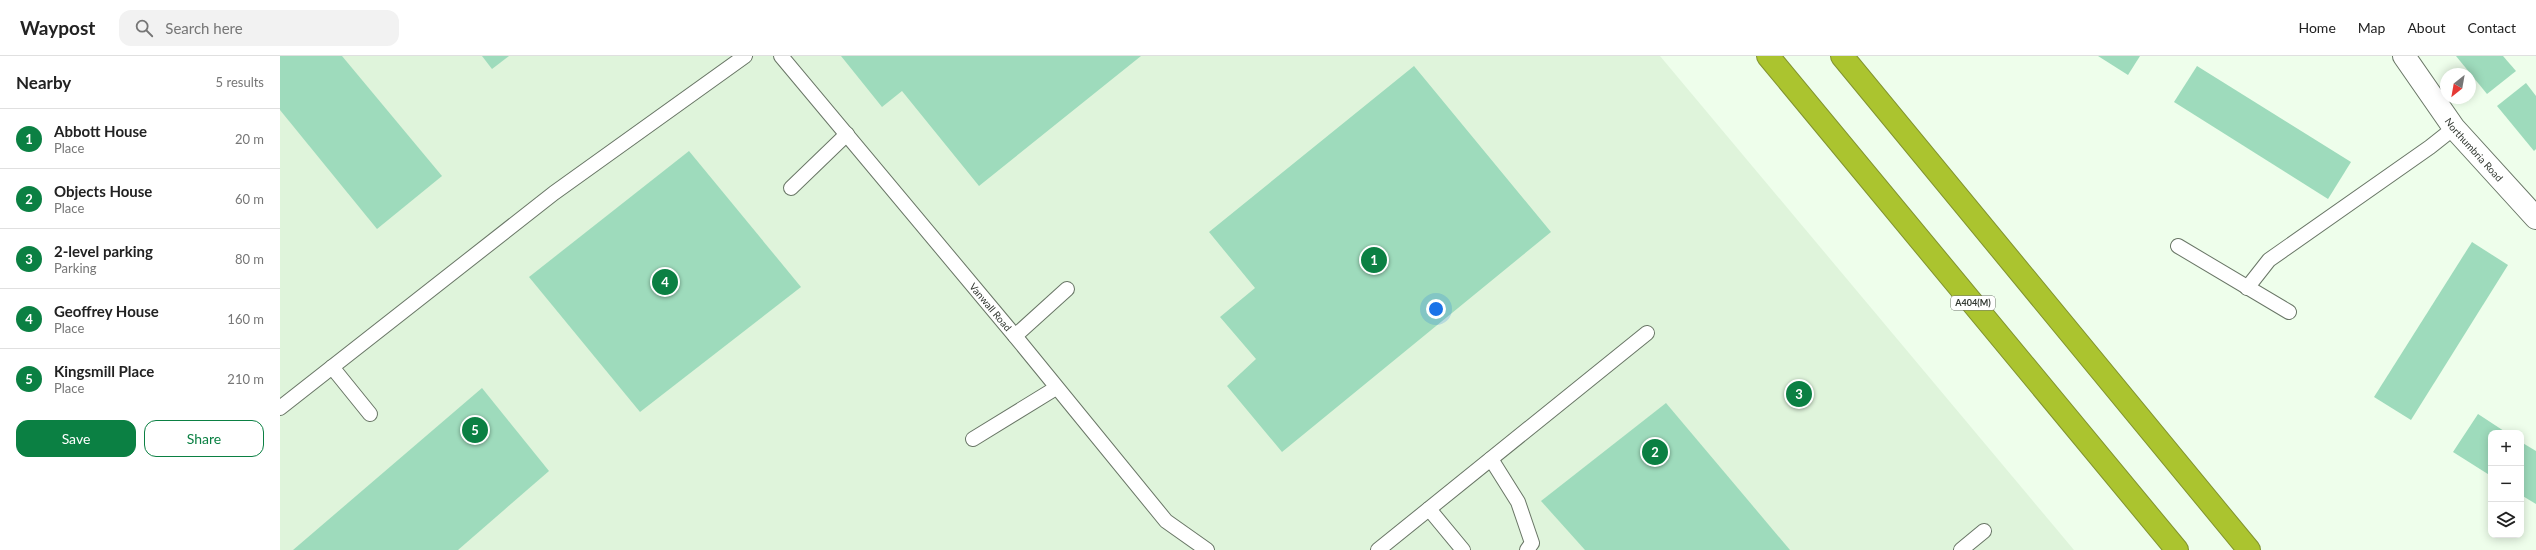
<!DOCTYPE html>
<html lang="en">
<head>
<meta charset="utf-8">
<style>
	:root { --surface:#fff; --page:#f2f2f2; --text:#222; --muted:#767676; --line:#e0e0e0; --accent:#0b8043 }
	body { margin:0; font-family:Lato,sans-serif; background:var(--page); color:var(--text) }
	.controls { position:absolute; right:12px; bottom:12px; display:grid; overflow:hidden; border-radius:8px; box-shadow:0 2px 10px #0003 }
	.controls button { width:36px; height:36px; display:grid; place-items:center; padding:0; border:0; border-bottom:1px solid var(--line); background:var(--surface); color:var(--text); font:20px sans-serif }
	.compass { position:absolute; left:2160px; top:12px; width:36px; height:36px; border-radius:50%; background:var(--surface); box-shadow:0 2px 10px #0003; rotate:211deg }
	.you { position:absolute; left:1156px; top:253px; width:14px; height:14px; margin:-10px; border:3px solid #fff; border-radius:50%; background:#1a73e8; box-shadow:0 0 0 6px #1a73e833 }
	.badge { display:grid; place-items:center; width:26px; height:26px; border-radius:50%; background:var(--accent); color:#fff; font-size:13px; font-weight:700 }
	.pin { position:absolute; translate:-50% -50%; border:2px solid #fff; box-shadow:0 1px 4px #0006 }
	.list { margin:0; padding:0; list-style:none }
	h2 { display:flex; justify-content:space-between; align-items:center; height:52px; margin:0; padding:0 16px; font-size:17px }
	h2 small { font-size:13px; font-weight:400; color:var(--muted) }
	.list li { display:grid; grid-template-columns:26px 1fr auto; gap:12px; align-items:center; box-sizing:border-box; height:60px; padding:0 16px; border-top:1px solid var(--line) }
	.list b { display:block; font-size:15px; white-space:nowrap }
	.list p { margin:0; font-size:13px; white-space:nowrap; color:var(--muted) }
	.list em { font-size:13px; font-style:normal; color:var(--muted) }
	.actions { display:flex; gap:8px; padding:12px 16px }
	.actions a { flex:1; padding:9px 0; border:1px solid var(--accent); border-radius:12px; text-align:center; font-size:14px; color:var(--accent) }
	.actions .main { background:var(--accent); color:#fff }
	.icon { flex:none; width:22px; height:22px; fill:none; stroke:currentColor; stroke-width:2; stroke-linecap:round; stroke-linejoin:round }
	.map { position:relative; flex:none; width:2256px; height:494px; overflow:hidden }
	header { display:flex; align-items:center; gap:24px; box-sizing:border-box; height:56px; padding:0 20px; background:var(--surface); border-bottom:1px solid var(--line) }
	header strong { font-size:19px }
	nav { display:flex; gap:22px; margin-inline-start:auto; font-size:14px }
	.search { width:280px; height:36px; background:var(--page); display:flex; align-items:center; gap:10px; box-sizing:border-box; padding:0 14px; border-radius:12px; color:var(--muted); font-size:15px }
	main { display:flex }
	aside { flex:1; background:var(--surface) }
	.map>svg:first-child { display:block }
</style>
</head>
<body>
<header>
<strong>Waypost</strong>
<div class="search"><svg class="icon" aria-label="search" viewBox="0 0 24 24"><circle cx="10" cy="10" r="6"/><path d="M15 15l6 6"/></svg>Search here</div>
<nav><a>Home</a><a>Map</a><a>About</a><a>Contact</a></nav>
</header>
<main>
<aside>
<h2>Nearby<small>5 results</small></h2>
<ul class="list">
<li><span class="badge">1</span><div><b>Abbott House</b><p>Place</p></div><em>20 m</em></li>
<li><span class="badge">2</span><div><b>Objects House</b><p>Place</p></div><em>60 m</em></li>
<li><span class="badge">3</span><div><b>2-level parking</b><p>Parking</p></div><em>80 m</em></li>
<li><span class="badge">4</span><div><b>Geoffrey House</b><p>Place</p></div><em>160 m</em></li>
<li><span class="badge">5</span><div><b>Kingsmill Place</b><p>Place</p></div><em>210 m</em></li>
</ul>
<div class="actions"><a class="main">Save</a><a>Share</a></div>
</aside>
<div class="map">
<svg width="2256" height="494" viewBox="0 0 2256 494">
	<rect width="100%" height="100%" fill="#eefeeb"/>
	<path fill="#dff4db" d="M0 0H1380L1794 494H0Z"/>
	<g fill="#9edbbc">
		<path d="M0 0H62L162 120 97 173 0 54Z"/>
		<path d="M202 0H229L212 13Z"/>
		<path d="M561 0H861L699 130 622 35 602 51Z"/>
		<path d="M1818 0H1860L1848 19Z"/>
		<path d="M2176 0H2223L2236 15 2207 38Z"/>
		<path d="M1134 10 1271 176 1002 396 947 330 976 303 940 261 975 232 929 176Z"/>
		<path d="M1917 10 2071 106 2048 143 1894 46Z"/>
		<path d="M2246 27 2256 40V93L2254 95 2217 50Z"/>
		<path d="M409 95 521 231 360 356 249 221Z"/>
		<path d="M2192 186 2228 209 2131 364 2094 341Z"/>
		<path d="M202 332 269 415 178 494H13Z"/>
		<path d="M1386 347 1510 494H1305L1261 445Z"/>
		<path d="M2198 358 2227 377H2211V420L2173 396Z"/>
		<path d="M2241 386 2256 395V448L2241 439Z"/>
	</g>
	<g fill="none" stroke-linecap="round" stroke-linejoin="round">
		<defs>
			<g id="service">
				<path id="s1" d="M501 0 735 280 886 465 927 494"/>
				<path d="M511 132 567 78"/>
				<path d="M1898 190 2009 256"/>
				<path d="M1967 232 1989 204 2150 91 2174 72"/>
				<path d="M735 280 787 233"/>
				<path d="M52 311 90 358"/>
				<path d="M0 352 274 137 465 0"/>
				<path d="M693 383 776 332"/>
				<path d="M1211 403 1238 446 1252 487 1247 494"/>
				<path d="M1149 453 1183 494"/>
				<path d="M1098 494 1367 277"/>
				<path d="M1681 494 1704 475"/>
			</g>
			<g id="minor">
				<path id="s2" d="M2124 0 2174 72 2256 162"/>
			</g>
			<g id="motorway">
				<path d="M1488 0 1897 494"/>
				<path d="M1562 0 1969 494"/>
			</g>
		</defs>
		<use href="#service" stroke="#697666" stroke-width="16"/>
		<use href="#minor" stroke="#697666" stroke-width="24"/>
		<use href="#motorway" stroke="#819330" stroke-width="24"/>
		<use href="#service" stroke="#fff" stroke-width="14"/>
		<use href="#minor" stroke="#fff" stroke-width="22"/>
		<use href="#motorway" stroke="#abc42f" stroke-width="22"/>
	</g>
	<g text-anchor="middle" stroke-width="3" stroke-linejoin="round" paint-order="stroke">
		<rect fill="#fff" stroke="#70746f" stroke-width="1" x="1671" y="240" width="44" height="14" rx="3"/>
		<g font-size="9" font-weight="bold" fill="#323831">
			<text x="1693" y="250">A404(M)</text>
		</g>
		<g font-size="10" fill="#323831" stroke="#fff">
			<text dy="4" stroke="none"><textPath href="#s2" startOffset="117">Northumbria Road</textPath></text>
			<text dy="4" stroke="none"><textPath href="#s1" startOffset="327">Vanwall Road</textPath></text>
		</g>
	</g>
</svg>
<div class="controls">
<button>+</button>
<button>−</button>
<button><svg class="icon" aria-label="layers" viewBox="0 0 24 24"><path d="M12 4l9 5-9 5-9-5zM3 14l9 5 9-5"/></svg></button>
</div>
<svg class="compass" viewBox="-18 -18 36 36"><path d="M0-13l5 13h-10z" fill="#e53935"/><path d="M0 13l5-13h-10z" fill="#767676"/></svg>
<div class="you"></div>
<div class="pin badge" style="left:1094px;top:204px">1</div>
<div class="pin badge" style="left:1375px;top:396px">2</div>
<div class="pin badge" style="left:1519px;top:338px">3</div>
<div class="pin badge" style="left:385px;top:226px">4</div>
<div class="pin badge" style="left:195px;top:374px">5</div>
</div>
</main>
</body>
</html>
